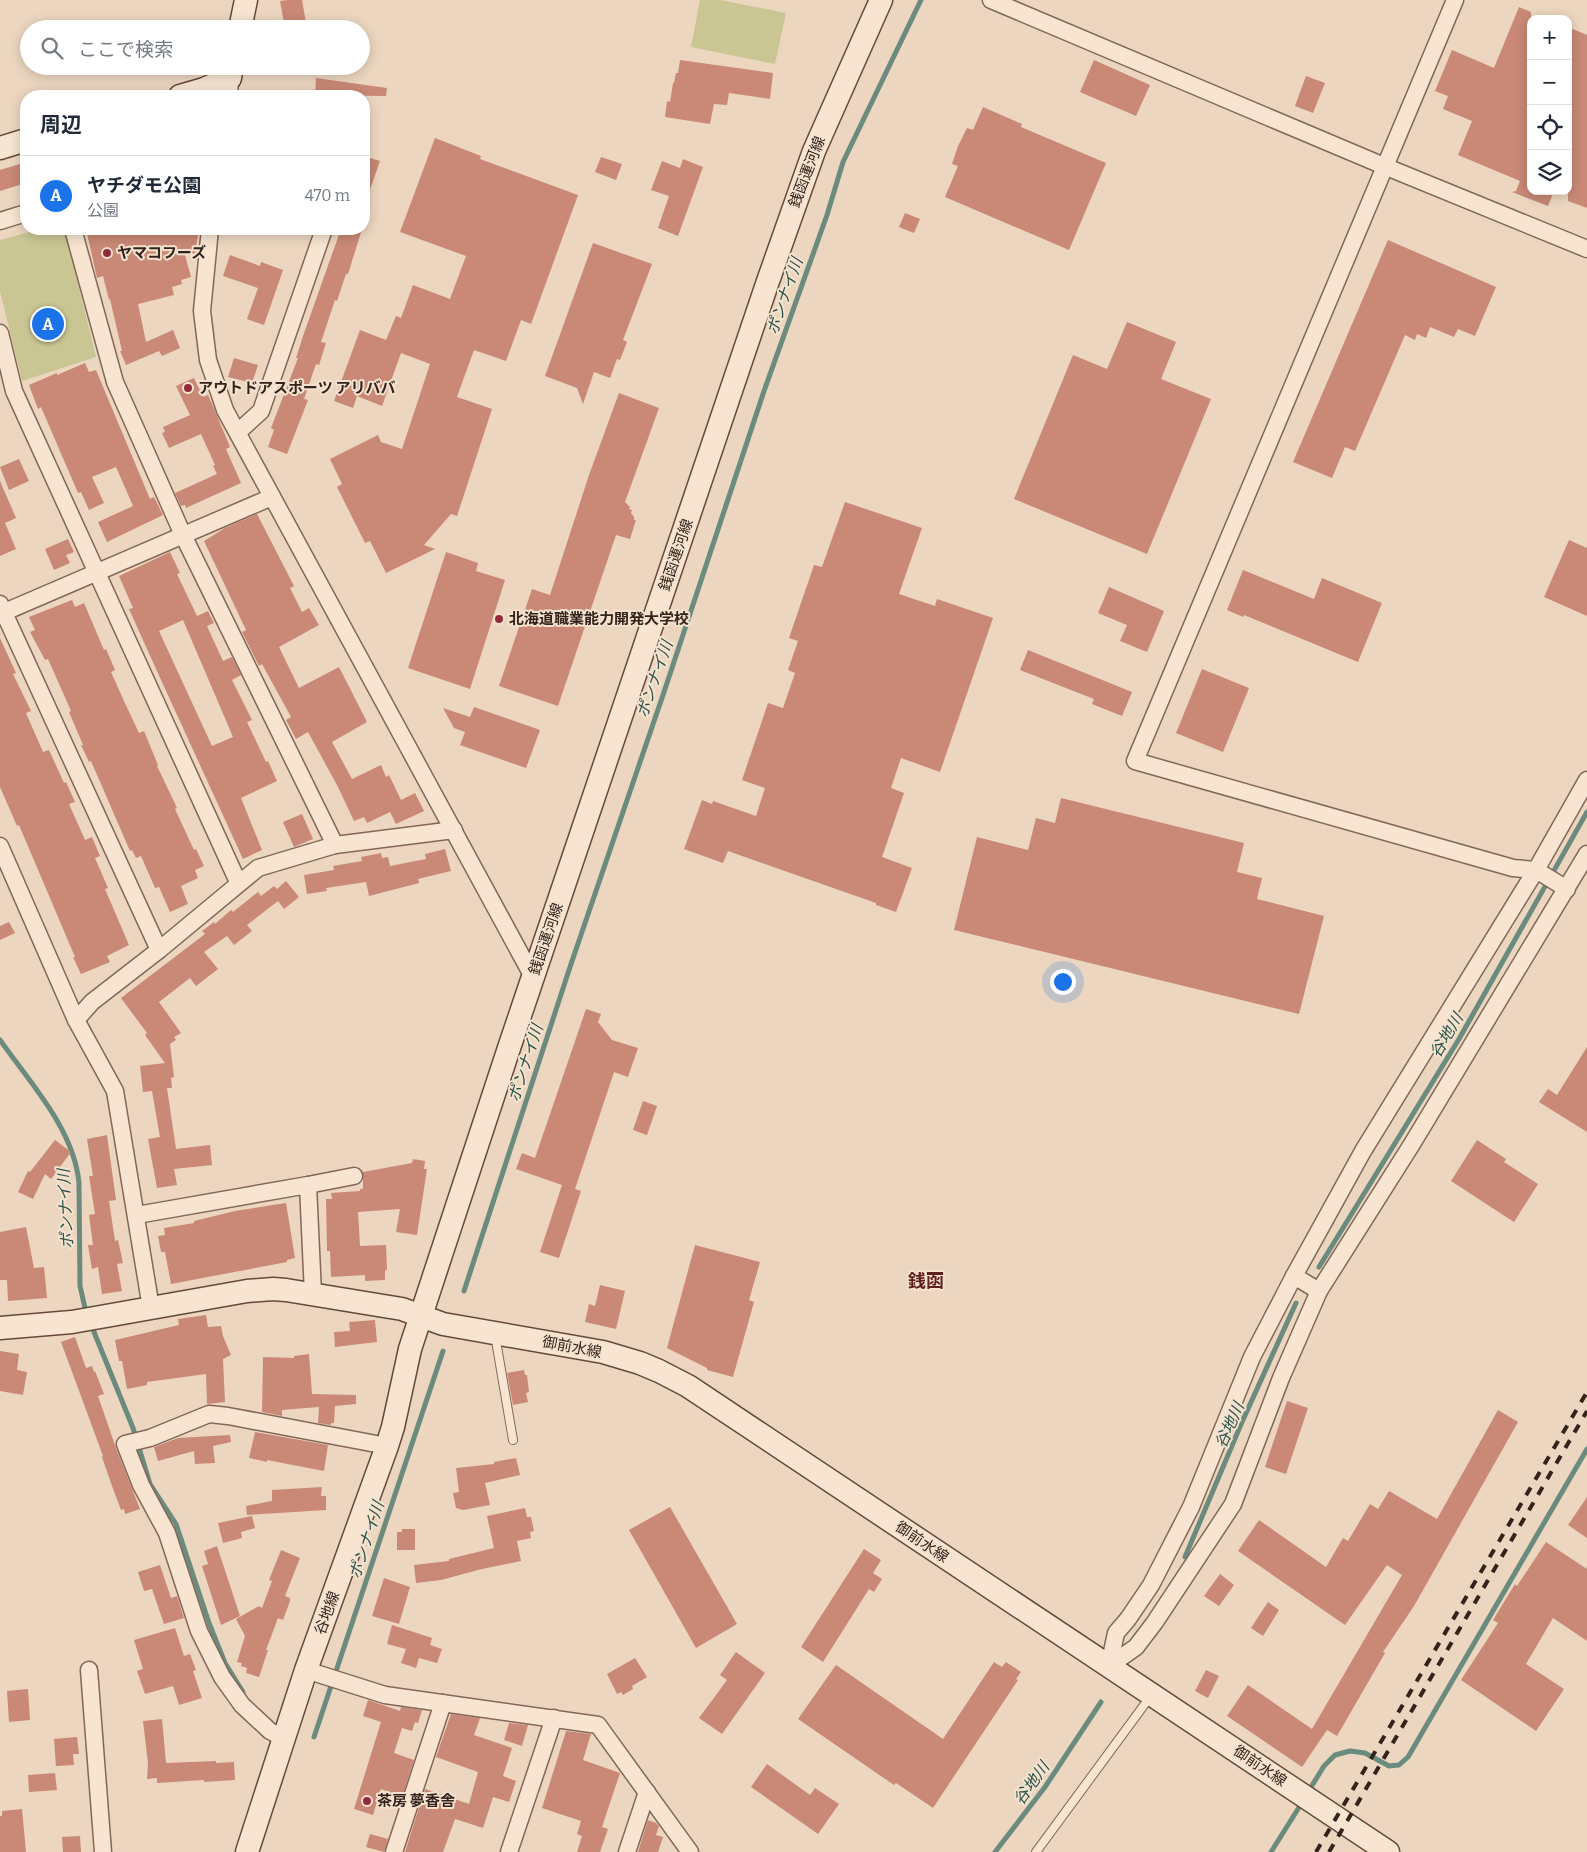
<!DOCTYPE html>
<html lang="ja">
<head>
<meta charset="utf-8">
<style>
	:root { --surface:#fff; --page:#f2f2f3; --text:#1f2937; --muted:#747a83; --line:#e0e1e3; --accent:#1a73e8 }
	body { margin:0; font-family:Bitter,"Noto Sans JP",serif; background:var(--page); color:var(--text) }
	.controls { position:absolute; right:15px; top:15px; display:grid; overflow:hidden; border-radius:10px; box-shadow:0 2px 12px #0003 }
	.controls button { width:45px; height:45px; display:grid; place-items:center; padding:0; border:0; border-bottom:1px solid var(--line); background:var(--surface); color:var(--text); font:25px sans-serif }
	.you { position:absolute; left:1062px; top:981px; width:18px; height:18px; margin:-12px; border:4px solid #fff; border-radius:50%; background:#1a73e8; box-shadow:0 0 0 8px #1a73e833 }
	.badge { display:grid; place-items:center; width:32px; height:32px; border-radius:50%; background:var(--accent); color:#fff; font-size:16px; font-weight:700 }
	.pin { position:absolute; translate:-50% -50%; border:2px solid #fff; box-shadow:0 1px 5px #0006 }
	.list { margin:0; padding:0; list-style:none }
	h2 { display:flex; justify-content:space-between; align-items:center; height:65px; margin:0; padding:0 20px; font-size:21px }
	h2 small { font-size:16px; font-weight:400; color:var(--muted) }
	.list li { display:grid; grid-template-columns:32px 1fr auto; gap:15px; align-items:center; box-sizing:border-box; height:80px; padding:0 20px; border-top:1px solid var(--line) }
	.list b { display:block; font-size:19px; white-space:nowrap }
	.list p { margin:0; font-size:16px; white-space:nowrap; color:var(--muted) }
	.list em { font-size:16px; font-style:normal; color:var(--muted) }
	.icon { flex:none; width:28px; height:28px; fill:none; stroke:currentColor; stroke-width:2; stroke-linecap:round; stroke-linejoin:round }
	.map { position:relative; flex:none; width:1587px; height:1852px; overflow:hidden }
	.search { position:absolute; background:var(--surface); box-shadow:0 2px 12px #0003; left:20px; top:20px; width:350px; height:55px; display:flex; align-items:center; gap:12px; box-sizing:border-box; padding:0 18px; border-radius:28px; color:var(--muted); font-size:19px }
	.panel { position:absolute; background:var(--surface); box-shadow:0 2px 12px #0003; left:20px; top:90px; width:350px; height:145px; border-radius:20px }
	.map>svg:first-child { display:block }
</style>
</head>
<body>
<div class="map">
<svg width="1587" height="1852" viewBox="0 0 1587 1852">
	<rect width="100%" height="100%" fill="#ecd6bf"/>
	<g fill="#c9c694">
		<path d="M700 0H720L786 13 775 64 691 47Z"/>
		<path d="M40 229H61L66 234 96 357 22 381 0 291V240Z"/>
	</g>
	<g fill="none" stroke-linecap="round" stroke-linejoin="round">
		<g stroke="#6a8b7d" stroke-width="5">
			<path d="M0 1040C30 1083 74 1129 79 1183L80 1286 85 1308"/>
			<path d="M1319 1267 1459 1039 1587 812"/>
			<path d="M464 1291 570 967 664 692 763 394 827 215 843 162 921 0"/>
			<path d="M94 1332 133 1428 150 1484 176 1524 209 1623 225 1663 243 1692"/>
			<path d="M1185 1557 1242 1422 1296 1303"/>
			<path d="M314 1737 443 1351"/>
			<path d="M1308 1792 1324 1766 1335 1755 1350 1751 1365 1753 1389 1766 1399 1765 1408 1757 1587 1449"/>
			<path d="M995 1852 1045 1787 1101 1702"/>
			<path d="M1271 1852 1303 1801"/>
		</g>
	</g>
	<g fill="#c98976" fill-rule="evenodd">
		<path d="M288 0H302L307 29H285L280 1Z"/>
		<path d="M1519 7 1531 12V191H1554L1548 206 1512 192 1516 191 1520 181 1458 155 1472 121 1443 109 1448 96 1435 91 1452 50 1494 68Z"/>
		<path d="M1568 27 1587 35V208L1568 201Z"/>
		<path d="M680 60 773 73 770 99 729 93 727 105 714 104 710 124 665 117 667 101 670 102 673 83H674L676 73H678Z"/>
		<path d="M1094 60 1150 85 1136 116 1080 92Z"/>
		<path d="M1306 76 1325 83 1313 113 1295 106Z"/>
		<path d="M316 78 387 88 386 96 315 95Z"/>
		<path d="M983 107 1022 124 1021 127 1106 163 1069 250 945 197 958 166 952 164 958 146 967 128 973 130Z"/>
		<path d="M435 138 481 156 480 159 578 195 531 324 521 320 506 361 474 350 457 397 492 409 457 516 451 514 424 545 435 549 386 573 370 541 365 543 337 487 342 484 330 459 378 435 381 442 402 449 430 364 401 353 382 406 357 396 353 408 334 401 360 330 386 340 396 316 401 318 413 285 450 299 466 256 400 232Z"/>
		<path d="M364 156 380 161 366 201H364Z"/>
		<path d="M601 157 622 164 616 180 595 172Z"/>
		<path d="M683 159 703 167 678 236 658 228 669 196 651 190 662 161 680 168Z"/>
		<path d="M26 162V183L0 191V170Z"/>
		<path d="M905 213 920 219 914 233 899 227Z"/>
		<path d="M86 229H199L195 253 185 255 191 277 181 280 182 284 172 287 174 295 138 304 146 342 173 330 180 348 162 356 159 351 126 365 120 351H122L110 299 109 300 103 276 97 278Z"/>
		<path d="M341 229H362L348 274H346L337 301 335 300 321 342 326 343 319 365 316 364 304 399 308 400 287 454 268 447 274 430 271 428 298 358H296L303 336Z"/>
		<path d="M1388 240 1496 287 1475 336 1458 329 1454 337 1430 327 1426 338 1417 334 1415 340 1405 335 1355 451 1345 447 1332 478 1293 462Z"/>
		<path d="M593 243 652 264 623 340 627 342 620 360 617 359 610 378 594 372 583 404 577 388 545 376Z"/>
		<path d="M230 255 260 266 261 262 283 270 264 325 247 319 258 288 223 276Z"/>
		<path d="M1127 322 1176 342 1161 379 1211 399 1147 554 1014 499 1073 355 1107 369Z"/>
		<path d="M234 358 258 365 252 383 228 377Z"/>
		<path d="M85 363 89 372 96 370 150 499 154 497 163 515 107 542 98 522 133 506 116 467 92 477 104 503 89 510 81 492 78 493 41 407 38 409 29 385 57 373V375Z"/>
		<path d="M194 378 203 397 208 395 213 406 230 447 226 449 241 483 186 508 185 505 181 506 175 493 217 474 213 466 215 465 201 434 169 448 162 433 165 432 163 427 190 415 176 386Z"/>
		<path d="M619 393 659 408 625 502 630 507 629 509 632 510 631 513 634 517V520H636L630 539 616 535 558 706 499 686 532 589 550 595 589 475Z"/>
		<path d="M19 459 29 481 9 490 0 467Z"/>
		<path d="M0 481 16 518 5 523 16 549 0 556Z"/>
		<path d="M845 502 922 528 899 594 935 606 937 599 993 618 940 772 901 758 891 788 904 793 882 857 912 868 896 912 876 905V903L728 851 723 863 684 849 702 800 712 804 713 801 756 816 765 788 742 780 768 703 783 708 795 673 788 670 798 641 789 638 814 565 822 567Z"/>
		<path d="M257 514 294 586 290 588 302 612 309 608 319 625 279 647 299 688 339 667 367 722 332 742 352 779 381 765 386 777 389 775 401 800 415 793 424 811 396 824 390 812 367 823 364 817 354 821 338 787 308 732 296 739 286 720 291 717 262 664 259 666 242 632 246 630 204 541 225 528Z"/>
		<path d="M68 539 74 552 66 555 70 563 54 570 45 549Z"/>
		<path d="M1569 540 1587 548V616L1544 597Z"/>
		<path d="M170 552 180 573 177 574 197 616 208 611 214 623 207 626 223 661 232 657 241 675 232 680 252 720 247 722 266 762 268 761 277 781 241 798 262 850 243 859 156 669 129 609 133 608 119 576ZM183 620 233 737 212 746 159 631Z"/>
		<path d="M446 552 478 563 476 571 505 580 470 689 408 668Z"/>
		<path d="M1243 570 1314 599 1322 578 1382 603 1358 662 1244 615 1243 617 1227 610Z"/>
		<path d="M1109 587 1164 611 1147 652 1120 641 1127 625 1098 613Z"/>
		<path d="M72 600 75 607 84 603 104 650 106 649 115 670 111 672 124 701 139 733 144 731 158 765 157 766 177 808 175 809 194 850 196 849 204 866 195 870 198 878 181 886 188 904 170 912 159 887 155 888 141 856 136 858 132 850 130 851 91 761 89 762 81 745H83L69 712 71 711 48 659 45 660 30 632 35 630 29 617Z"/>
		<path d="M0 638 16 673 13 674 31 711 26 713 43 752 49 750 64 783 66 782 75 802 69 804 85 840 92 837 100 856 95 858 108 888 105 889 129 945 107 956 110 962 81 974 73 957H75L19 825 17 826 0 787Z"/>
		<path d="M1028 650 1132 692 1122 716 1092 704 1094 699 1020 670Z"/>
		<path d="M1202 669 1249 688 1223 752 1176 733Z"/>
		<path d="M474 707 540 730 526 768 460 745 465 732 454 728 443 708 470 717Z"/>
		<path d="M1061 798 1244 843 1237 872 1262 878 1257 899 1324 916 1299 1014 954 930 977 837 1028 850 1036 818 1055 823Z"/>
		<path d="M302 814 313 839 294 847 283 822Z"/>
		<path d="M445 849 451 871 418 879 419 883 369 896 366 882 326 888 327 891 307 894 304 875 334 870 333 866 362 861 361 857 381 853 382 858 388 857 390 866 426 859 425 854Z"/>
		<path d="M286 881 299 897 284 909 278 901 247 925 252 931 234 945 227 936 204 952 218 969 196 986 190 978 159 1002 181 1033 174 1037 176 1040 170 1044 174 1077 171 1078 172 1088H167L176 1149 210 1145 212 1165 174 1169 177 1185 157 1188 148 1139 160 1137 152 1091 143 1092 140 1066 165 1063 145 1035 147 1033 121 998 205 934 202 931 214 922 215 924 231 910 233 912 258 892 261 896 274 886 277 889Z"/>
		<path d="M9 922 15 933 0 940V926Z"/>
		<path d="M586 1009 601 1014 598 1022 612 1040 638 1048 628 1077 614 1072 575 1189 581 1191 559 1258 540 1252 562 1185 516 1169 522 1153 535 1158Z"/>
		<path d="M1587 1047V1132L1539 1102 1548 1089 1557 1095Z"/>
		<path d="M643 1101 657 1106 647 1135 633 1130Z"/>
		<path d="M107 1135 116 1200 109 1201 115 1241 118 1240 123 1263 117 1264 122 1291 102 1294 98 1267 92 1269 88 1245H93L89 1215 95 1214 89 1176H93L87 1139Z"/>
		<path d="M55 1140 71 1152 51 1179 45 1174 33 1199 18 1192 28 1171 30 1172Z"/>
		<path d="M1477 1140 1506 1159 1504 1162 1538 1184 1514 1222 1451 1181Z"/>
		<path d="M413 1159 425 1161 424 1169H427L417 1235 396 1232 400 1209 358 1212 360 1246 386 1245 387 1270H385V1280L365 1281V1275L331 1277 330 1251H327L326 1199H332L331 1193 360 1191V1189H363V1172L412 1163Z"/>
		<path d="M286 1203 295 1258 287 1260V1262L171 1284 165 1252H161L158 1236 165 1235 164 1228 194 1223V1221L235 1211Z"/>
		<path d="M26 1227 34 1268 44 1267 47 1298 8 1301 7 1280H0V1232Z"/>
		<path d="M695 1245 760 1262 749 1300 754 1302 733 1377 707 1370V1368L667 1348Z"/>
		<path d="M600 1285 625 1291 616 1329 585 1322 589 1304 595 1306Z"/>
		<path d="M206 1315 208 1327 221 1326 223 1336 231 1355 223 1359 225 1402 207 1404 206 1374 147 1382V1385L127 1389 122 1361H119L115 1340 179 1325 178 1319Z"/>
		<path d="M375 1320 377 1342 335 1347 334 1332 350 1331 349 1322Z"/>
		<path d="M75 1337 86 1368 92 1366 94 1372 95 1371 104 1394 98 1396 116 1448 140 1509 125 1514 124 1509 121 1510 112 1486 102 1457 103 1456 61 1342Z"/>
		<path d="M0 1351 19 1354 17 1370 27 1372 23 1395 0 1391Z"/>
		<path d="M309 1354 312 1394 356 1395V1404L335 1406 334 1423H331V1425L318 1423 319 1407 282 1410V1416L262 1412 263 1357 294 1358V1356Z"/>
		<path d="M524 1370 525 1375H527L529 1392 526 1393 528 1402 513 1405 507 1373Z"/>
		<path d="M1287 1401 1308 1408 1286 1474 1265 1467Z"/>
		<path d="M1498 1410 1518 1422 1414 1606 1383 1652 1385 1653 1337 1736 1327 1730 1302 1767 1227 1716 1248 1685 1312 1729 1402 1575 1387 1565 1345 1625 1238 1551 1259 1520 1326 1567 1343 1538 1348 1541 1370 1504 1378 1509 1389 1491 1437 1519Z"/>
		<path d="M255 1432 328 1445 324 1471 267 1460V1462L249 1458Z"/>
		<path d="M230 1435 231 1442 213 1446 215 1463 195 1464 194 1451 158 1461 154 1447 178 1438Z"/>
		<path d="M516 1458 520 1475 485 1483 490 1505 463 1510 456 1508 453 1493 459 1492 456 1468 494 1464V1462Z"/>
		<path d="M322 1487 321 1496H326V1510L247 1515 246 1506 272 1501V1490Z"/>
		<path d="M1587 1497V1538L1568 1525Z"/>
		<path d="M670 1507 737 1624 696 1648 629 1530Z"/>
		<path d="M525 1508 527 1517H531L534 1531 530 1532 531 1538 517 1541 521 1561 482 1569 441 1580 416 1583 414 1565 449 1561V1559L494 1548 487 1516Z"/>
		<path d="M252 1516 255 1528 241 1532 242 1538 223 1543 218 1523Z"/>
		<path d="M402 1529H415V1550H397V1532H402Z"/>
		<path d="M1546 1542 1587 1569V1641L1553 1618 1526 1664 1564 1689 1536 1731 1461 1680 1498 1623 1493 1620 1515 1584 1517 1586Z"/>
		<path d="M217 1546 240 1616 221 1625 202 1566 208 1564 204 1551Z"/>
		<path d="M864 1549 881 1560 873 1573 882 1579 874 1592 869 1589 823 1662 801 1647Z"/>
		<path d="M281 1550 300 1558 285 1596 290 1598V1601L283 1620 278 1618 266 1650H268L259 1677 246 1673 247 1668 241 1666 242 1663 237 1662 245 1636 236 1619 259 1606 262 1608 272 1581 269 1580Z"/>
		<path d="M160 1565 171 1598 177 1596 184 1618 164 1624 152 1589 144 1591 138 1572Z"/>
		<path d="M1220 1574 1234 1585 1219 1606 1204 1596Z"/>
		<path d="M384 1578 410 1587 399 1624 372 1616Z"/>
		<path d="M1268 1602 1279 1610 1263 1636 1251 1628Z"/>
		<path d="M392 1625 432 1638 430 1645 442 1649 437 1663 419 1658 416 1668 401 1663 406 1649 387 1644Z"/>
		<path d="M175 1628 184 1656 190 1654 196 1670 193 1671 202 1698 179 1705 173 1686 145 1694 137 1671 143 1669 134 1640Z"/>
		<path d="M736 1652 765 1673 722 1734 699 1718 727 1680 720 1675Z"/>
		<path d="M635 1658 647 1677 632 1686 633 1689 623 1695 621 1692 617 1694 607 1674Z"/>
		<path d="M994 1662 1002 1667 1006 1662 1021 1672 1016 1679 1018 1680 933 1808 896 1783 894 1785 798 1719 836 1665 943 1739Z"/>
		<path d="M1206 1670 1219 1676 1208 1698 1195 1691Z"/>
		<path d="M28 1689 30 1720 9 1722 7 1691Z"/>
		<path d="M368 1700 400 1711 401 1707 422 1710 418 1723 415 1722 412 1731 402 1728 394 1753 414 1760 402 1797 381 1789 373 1815 354 1809 381 1722 363 1716Z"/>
		<path d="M451 1714 480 1718 474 1735 512 1748 503 1776 516 1781 509 1802 493 1797 483 1828 455 1819 443 1852H405L425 1789 469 1804 478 1772 436 1757Z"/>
		<path d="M162 1719 166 1763 216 1761V1763L234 1762 235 1780 204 1782V1780L157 1783V1778L147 1779 148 1763 143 1721Z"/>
		<path d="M509 1723 528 1725 522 1746 504 1740Z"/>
		<path d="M566 1731 591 1734 583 1760 620 1773 602 1827 608 1829 600 1852H577L582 1836 577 1834 581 1821 542 1808Z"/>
		<path d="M77 1737 79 1754H73L74 1765 56 1766 54 1739Z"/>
		<path d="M767 1764 810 1795 815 1788 839 1804 818 1834 751 1787Z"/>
		<path d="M55 1773 57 1790 29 1792 28 1775Z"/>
		<path d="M22 1809 26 1852H0V1816H2V1811Z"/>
		<path d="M648 1820 656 1823 659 1826 656 1835 663 1837 658 1852H638Z"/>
		<path d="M370 1834 388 1839 384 1852 366 1847Z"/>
		<path d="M80 1836 81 1852H63L62 1837Z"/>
	</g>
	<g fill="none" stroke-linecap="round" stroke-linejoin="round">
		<defs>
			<g id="lane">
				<path d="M495 1335 513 1440"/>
				<path d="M1036 1852 1150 1697"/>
			</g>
			<g id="street">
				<path d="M991 0 1384 166 1587 249"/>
				<path d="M1455 0 1135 761 1513 868 1536 870 1567 889"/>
				<path d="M229 96 230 78"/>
				<path d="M0 221 26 213"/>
				<path d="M73 229 115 382 183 535 335 845"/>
				<path d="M210 229 202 311 208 360 225 410 533 977"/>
				<path d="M0 333 14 391 238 882"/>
				<path d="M238 432 261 411 324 229"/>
				<path d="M0 604 159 950"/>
				<path d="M0 614 272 497"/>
				<path d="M0 846 76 1020 115 1091 151 1308"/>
				<path d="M76 1020 92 1002 159 950 258 868 335 845 454 830"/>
				<path d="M308 1185 354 1176"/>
				<path d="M137 1215 308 1185 313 1294"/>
				<path d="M1294 1276 1319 1291"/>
				<path d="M1109 1666 1116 1633 1128 1619 1151 1585 1191 1507 1252 1357 1294 1276 1363 1151 1536 870 1587 780"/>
				<path d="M1109 1666 1136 1647 1155 1622 1233 1504 1281 1378 1319 1291 1412 1144 1587 854"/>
				<path d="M89 1670 103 1852"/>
				<path d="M306 1670 385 1695 598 1725 690 1852"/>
				<path d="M283 1738 270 1731 242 1705 222 1677 199 1631 167 1533 141 1485 125 1444 150 1438 209 1414 228 1416 387 1446"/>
				<path d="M394 1852 443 1703"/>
				<path d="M509 1852 554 1718"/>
				<path d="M627 1852 647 1792"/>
			</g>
			<g id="secondary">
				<path d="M240 29 246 0"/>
				<path d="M180 96 204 89 230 78 232 66"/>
				<path d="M0 148 26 140"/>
				<path d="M0 1328 72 1322 247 1291 273 1289 286 1290 402 1309 443 1324 603 1352 640 1363 659 1371 688 1386 1388 1852"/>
				<path d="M247 1852 306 1670 387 1446 393 1427 410 1349 510 1045 767 284 814 151 881 0"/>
			</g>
		</defs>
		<use href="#lane" stroke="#846758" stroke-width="10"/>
		<use href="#street" stroke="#846758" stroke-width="19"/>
		<use href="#secondary" stroke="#66493b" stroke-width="25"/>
		<use href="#lane" stroke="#f7e5d2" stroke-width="8"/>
		<use href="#street" stroke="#f7e5d2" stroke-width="16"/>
		<use href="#secondary" stroke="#f7e5d2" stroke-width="22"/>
		<g stroke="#34231c" stroke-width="4" stroke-dasharray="9 9" stroke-linecap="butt">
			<path d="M1316 1852 1587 1392"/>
			<path d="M1329 1852 1587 1411"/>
		</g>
	</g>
	<g fill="#912a3d" stroke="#f4e2ce" stroke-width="2">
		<circle cx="107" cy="253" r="5"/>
		<circle cx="188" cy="388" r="5"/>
		<circle cx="499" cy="619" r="5"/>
		<circle cx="367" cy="1801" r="5"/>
	</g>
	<g text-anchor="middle" stroke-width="4" stroke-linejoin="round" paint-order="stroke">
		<g font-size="15" fill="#34231c" stroke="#f4e2ce">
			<text transform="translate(807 172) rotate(-69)" y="5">銭函運河線</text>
			<text transform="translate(676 555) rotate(-71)" y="5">銭函運河線</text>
			<text transform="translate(546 939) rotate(-71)" y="5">銭函運河線</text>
			<text transform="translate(572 1347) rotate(11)" y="5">御前水線</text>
			<text transform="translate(922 1542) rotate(34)" y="5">御前水線</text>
			<text transform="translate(327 1613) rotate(-70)" y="5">谷地線</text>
			<text transform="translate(1260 1766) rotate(34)" y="5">御前水線</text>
		</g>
		<g font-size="15" font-weight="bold" fill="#34231c" stroke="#f4e2ce" text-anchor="start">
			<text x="117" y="258">ヤマコフーズ</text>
			<text x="198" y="393">アウトドアスポーツ アリババ</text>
			<text x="509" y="624">北海道職業能力開発大学校</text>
			<text x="377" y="1806">茶房 夢香舎</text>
		</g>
		<g font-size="16" font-style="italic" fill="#2c534a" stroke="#f4e2ce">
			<text transform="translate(784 296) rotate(-71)" y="6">ポンナイ川</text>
			<text transform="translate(654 679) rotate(-71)" y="6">ポンナイ川</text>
			<text transform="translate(1446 1035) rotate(-59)" y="6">谷地川</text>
			<text transform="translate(525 1063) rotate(-72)" y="6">ポンナイ川</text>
			<text transform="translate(65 1209) rotate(-93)" y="6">ポンナイ川</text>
			<text transform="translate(1229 1425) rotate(-66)" y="6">谷地川</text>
			<text transform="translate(366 1540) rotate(-72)" y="6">ポンナイ川</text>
			<text transform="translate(1031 1783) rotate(-54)" y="6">谷地川</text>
		</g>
		<g font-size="18" font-weight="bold" fill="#5f1f1d" stroke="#f4e2ce">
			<text x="926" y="1287">銭函</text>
		</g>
	</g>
</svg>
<div class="controls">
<button>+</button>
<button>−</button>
<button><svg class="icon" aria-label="locate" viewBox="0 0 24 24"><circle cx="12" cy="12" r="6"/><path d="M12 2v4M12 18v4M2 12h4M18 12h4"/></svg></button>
<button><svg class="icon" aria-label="layers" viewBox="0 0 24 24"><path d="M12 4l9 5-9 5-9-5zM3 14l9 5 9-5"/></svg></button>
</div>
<div class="you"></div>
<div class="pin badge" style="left:48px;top:324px">A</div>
<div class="search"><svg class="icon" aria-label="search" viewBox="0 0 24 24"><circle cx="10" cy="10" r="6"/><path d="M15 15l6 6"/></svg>ここで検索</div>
<section class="panel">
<h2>周辺<small></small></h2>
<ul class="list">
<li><span class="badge">A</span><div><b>ヤチダモ公園</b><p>公園</p></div><em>470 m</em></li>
</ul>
</section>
</div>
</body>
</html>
